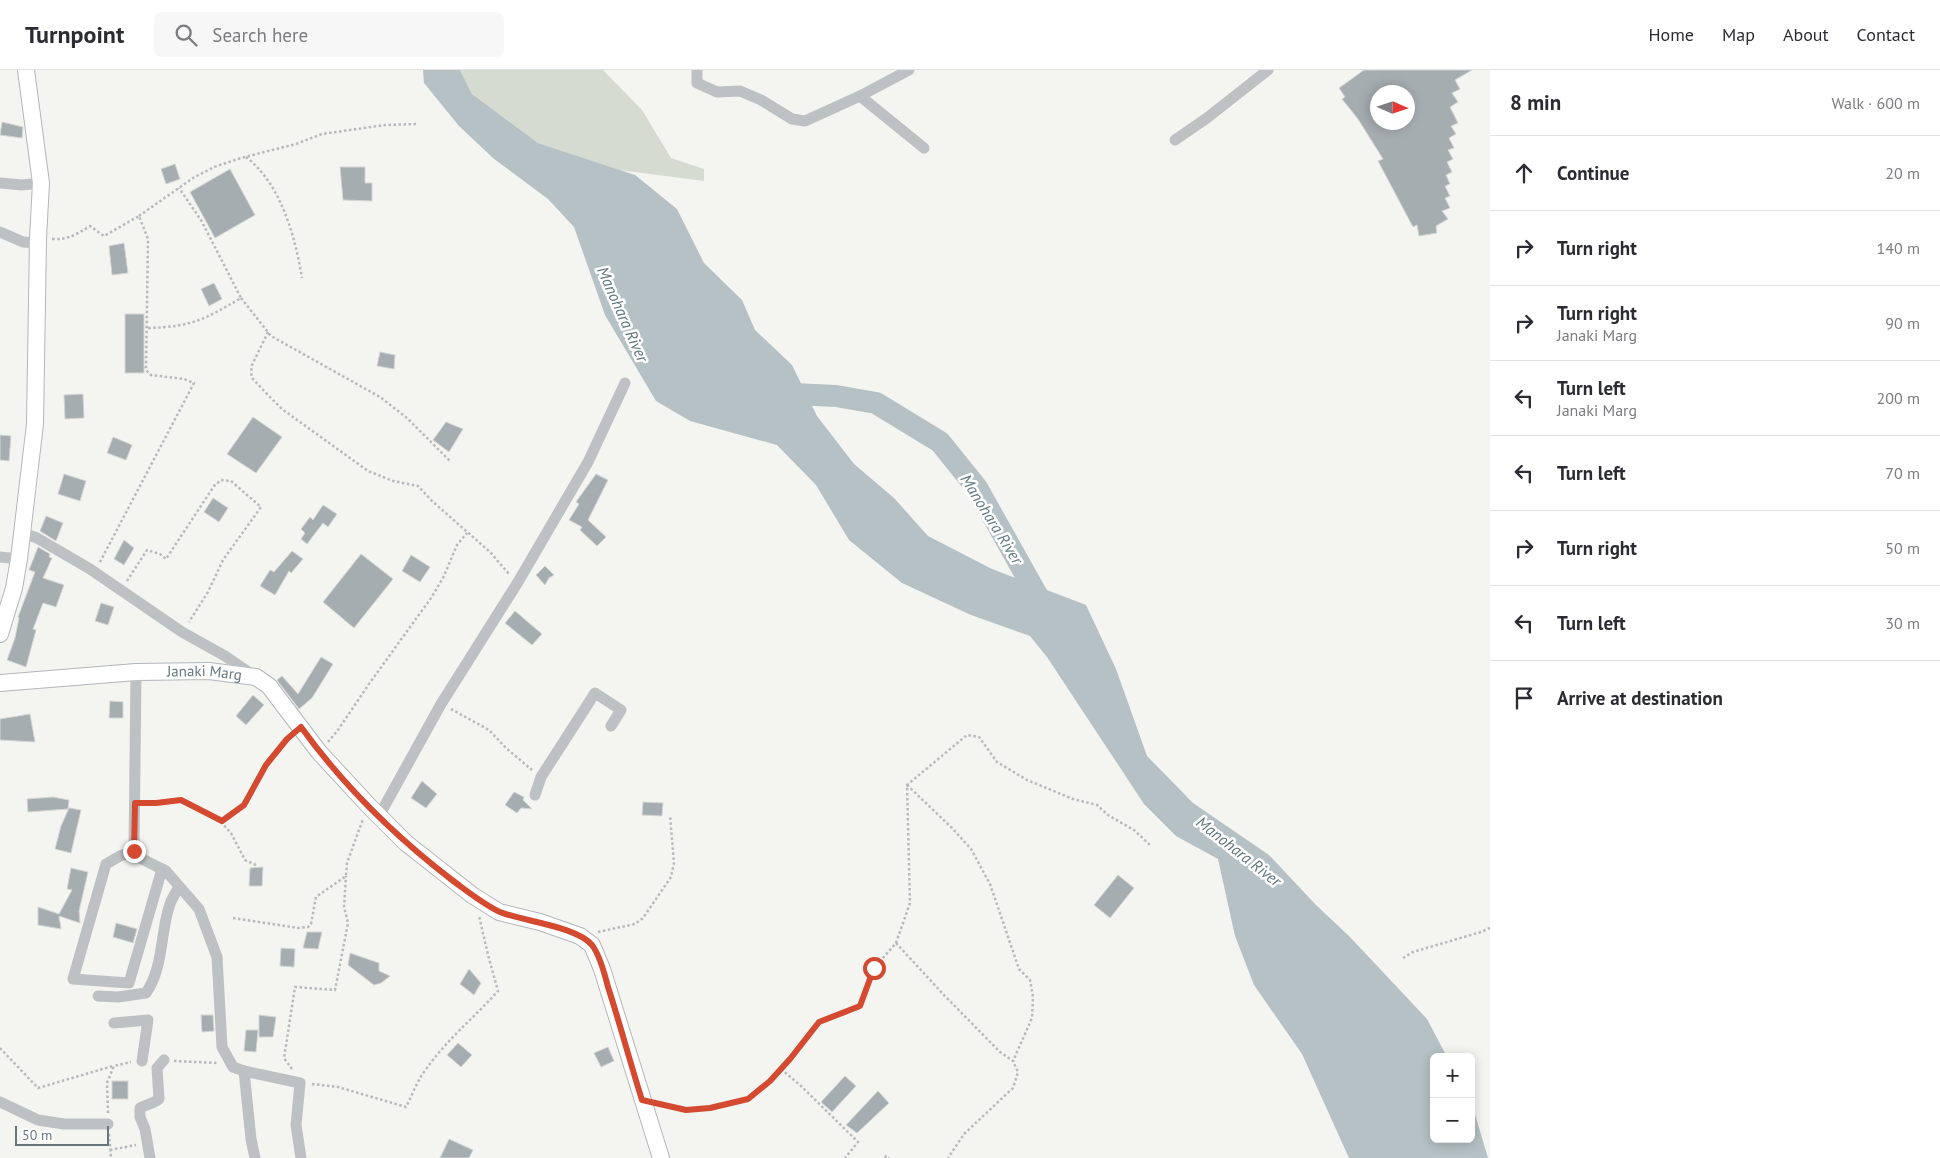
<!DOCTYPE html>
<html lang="en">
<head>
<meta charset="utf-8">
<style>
	:root { --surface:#fff; --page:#f7f7f7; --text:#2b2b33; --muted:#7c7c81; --line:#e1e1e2 }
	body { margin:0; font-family:"PT Sans",sans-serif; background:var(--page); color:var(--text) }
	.controls { position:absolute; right:15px; bottom:15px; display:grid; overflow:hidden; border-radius:8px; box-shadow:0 2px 12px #0003 }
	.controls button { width:45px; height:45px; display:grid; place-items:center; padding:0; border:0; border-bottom:1px solid var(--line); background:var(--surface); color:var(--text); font:25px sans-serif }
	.compass { position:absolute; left:1370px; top:15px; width:45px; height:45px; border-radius:50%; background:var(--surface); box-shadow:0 2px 12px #0003; rotate:93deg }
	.scale { position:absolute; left:15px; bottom:12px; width:94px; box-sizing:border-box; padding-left:5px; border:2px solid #66767f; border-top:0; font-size:14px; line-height:18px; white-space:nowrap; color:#66767f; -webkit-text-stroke:4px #fff; paint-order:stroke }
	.stop { position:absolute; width:15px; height:15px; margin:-11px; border:4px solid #d44a31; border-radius:50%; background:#fff }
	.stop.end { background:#d44a31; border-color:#fff; box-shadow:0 1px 5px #0008 }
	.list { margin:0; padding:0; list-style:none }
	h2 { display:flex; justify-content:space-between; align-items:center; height:65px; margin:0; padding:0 20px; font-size:21px }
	h2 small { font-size:16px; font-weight:400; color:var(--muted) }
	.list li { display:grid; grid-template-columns:32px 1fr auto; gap:15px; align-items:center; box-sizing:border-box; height:75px; padding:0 20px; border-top:1px solid var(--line) }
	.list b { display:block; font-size:19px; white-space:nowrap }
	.list p { margin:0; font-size:16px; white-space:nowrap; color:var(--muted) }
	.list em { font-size:16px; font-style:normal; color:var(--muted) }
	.icon { flex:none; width:28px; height:28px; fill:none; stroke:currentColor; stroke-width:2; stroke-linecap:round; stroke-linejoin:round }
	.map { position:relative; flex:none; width:1490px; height:1088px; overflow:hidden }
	header { display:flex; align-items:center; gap:30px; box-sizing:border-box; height:70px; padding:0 25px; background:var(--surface); border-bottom:1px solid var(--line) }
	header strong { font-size:24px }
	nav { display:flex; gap:28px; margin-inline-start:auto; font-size:18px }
	.search { width:350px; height:45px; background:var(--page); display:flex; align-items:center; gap:12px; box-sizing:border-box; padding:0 18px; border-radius:8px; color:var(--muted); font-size:19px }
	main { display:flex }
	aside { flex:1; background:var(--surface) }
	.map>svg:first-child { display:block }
</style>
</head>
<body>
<header>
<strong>Turnpoint</strong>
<div class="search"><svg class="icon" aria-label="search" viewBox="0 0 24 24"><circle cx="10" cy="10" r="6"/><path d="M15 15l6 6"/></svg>Search here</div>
<nav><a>Home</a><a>Map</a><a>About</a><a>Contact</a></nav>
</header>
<main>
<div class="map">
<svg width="1490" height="1088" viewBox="0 0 1490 1088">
	<rect width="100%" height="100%" fill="#f4f4f1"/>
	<path fill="#d6dbd2" d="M460 0H603L642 40 671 88 704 99V111L619 100 538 73 472 24Z"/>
	<path fill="#b5c1c4" d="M423 0H460L472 24 538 73 635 105 677 139 704 193 742 230 755 260 792 295 817 346 854 394 894 428 928 466 992 499 1086 535 1116 599 1147 686 1193 733 1269 785 1316 835 1350 867 1427 949 1447 987H1434V1069H1471V1031L1488 1088H1349L1302 984 1254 915 1235 866 1218 789 1176 766 1144 734 1047 587 1030 566 971 545 902 513 849 470 816 415 777 375 690 351 656 331 605 245 574 157 548 129 493 88 459 56 424 13Z"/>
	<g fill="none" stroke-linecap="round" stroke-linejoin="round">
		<path stroke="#b5c1c4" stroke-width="22" d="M777 330 793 324 836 326 876 333 940 372 977 418 1046 541"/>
	</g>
	<g fill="#a6adb1" stroke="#d5d5d3" fill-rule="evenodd">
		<path d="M1364 0H1472L1455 10 1460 19 1452 23 1458 32 1450 37 1458 53 1451 56 1456 64 1449 68 1454 78 1448 80 1453 89 1447 92 1452 102 1446 105 1450 114 1445 116 1450 126 1445 128 1450 138 1442 141 1448 149 1436 156 1437 163 1419 166 1417 155 1413 157 1378 91 1383 89 1358 49 1342 29 1345 27 1339 18ZM1378 22H1408V52H1378Z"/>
		<path d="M2 52 23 57 22 68 0 65Z"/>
		<path d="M175 94 180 109 166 114 161 99Z"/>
		<path d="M340 97H365V113H372V131L343 130Z"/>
		<path d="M230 99 255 145 215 168 190 122Z"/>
		<path d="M124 173 128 203 112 205 109 176Z"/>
		<path d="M214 213 222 229 209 236 201 219Z"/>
		<rect x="125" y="244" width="19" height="59"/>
		<path d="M380 282 395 285 394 299 377 296Z"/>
		<path d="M83 324 84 348 65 349 64 325Z"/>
		<path d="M253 347 282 367 256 403 227 384Z"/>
		<path d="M446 352 463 359 449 382 433 370Z"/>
		<path d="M0 365 11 366 9 391 0 390Z"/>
		<path d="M113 367 132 375 126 390 107 383Z"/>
		<path d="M64 404 86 411 80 431 58 424Z"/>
		<path d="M596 404 608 410 588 450 606 467 597 476 580 460 582 457 569 450 579 434 576 432Z"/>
		<path d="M213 428 228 438 219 452 204 442Z"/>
		<path d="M323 435 337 444 328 457 323 453 307 474 301 469 305 463 301 459 310 447 313 450Z"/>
		<path d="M46 446 63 453 56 471 40 461Z"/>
		<path d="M124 470 134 478 124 495 114 489Z"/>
		<path d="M38 477 50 484 49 487 52 488 43 508 64 515 56 537 43 533 33 559 36 560 26 597 7 590 15 568 19 548 18 547 35 502 29 500Z"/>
		<path d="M292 481 303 489 291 503 289 501 275 525 260 516 270 500 274 502Z"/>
		<path d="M361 484 393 509 354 558 323 532Z"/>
		<path d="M411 485 430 497 420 512 402 501Z"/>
		<path d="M545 496 554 505 549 508 545 515 536 505Z"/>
		<path d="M101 533 114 537 108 555 95 551Z"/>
		<path d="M515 541 542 564 532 575 505 553Z"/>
		<path d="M321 587 333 594 312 628 299 639 277 610 282 606 298 624Z"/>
		<path d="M253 625 264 635 246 655 236 646Z"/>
		<path d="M110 631 123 632V648H109Z"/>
		<path d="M30 644 35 672 0 670V649Z"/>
		<path d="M422 711 437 724 426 738 411 728Z"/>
		<path d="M514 722 524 727 523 730 532 739 521 738 517 743 505 735Z"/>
		<path d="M53 727 69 730 68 739 28 742 27 729Z"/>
		<path d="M643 732 663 733 662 746 642 745Z"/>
		<path d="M69 738 81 740 71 783 55 779 61 756Z"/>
		<path d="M263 797 262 816H249L250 798Z"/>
		<path d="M71 798 88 802 79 841 80 853 59 846 61 859 38 855V837L59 844 72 820 67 819Z"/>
		<path d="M1118 805 1134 818 1110 848 1094 835Z"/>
		<path d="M116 853 137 859 133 873 113 867Z"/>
		<path d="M307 862H322L318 879 303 878Z"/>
		<path d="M281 878 295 879 294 897 280 896Z"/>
		<path d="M350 883 379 893V901L390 906 381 913 374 915 348 895Z"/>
		<path d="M469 899 481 913 474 925 460 914Z"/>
		<path d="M201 945H213L214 961 202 962Z"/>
		<path d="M259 945 276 947 273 967H259Z"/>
		<path d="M246 960H258L256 982 244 981Z"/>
		<path d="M458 973 472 985 461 997 447 985Z"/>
		<path d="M608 977 614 991 601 997 594 983Z"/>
		<path d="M845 1006 856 1016 832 1042 821 1032Z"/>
		<rect x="112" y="1011" width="16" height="18"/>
		<path d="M878 1021 889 1033 857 1063 846 1055Z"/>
		<path d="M449 1069 473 1080 469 1088H440Z"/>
	</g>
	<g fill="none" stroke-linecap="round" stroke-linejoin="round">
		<defs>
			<g id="secondary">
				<path d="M0 564 14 518 19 489 35 354 38 168 41 113 26 0"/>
				<path id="s1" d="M0 613 136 602 209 601 256 607 269 616 319 682 369 736 406 773 472 825 499 842 540 852 580 866 592 875 602 899 661 1088"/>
			</g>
		</defs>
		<use href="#secondary" stroke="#b2b7ba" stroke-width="18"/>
		<g stroke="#b7babc" stroke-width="2.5" stroke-dasharray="2.5 2.5" stroke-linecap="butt">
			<path d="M246 87C281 114 295 166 302 208"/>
			<path d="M139 146 193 108 214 97 241 88 296 74 322 64 385 55 418 54"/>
			<path d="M52 169C68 170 77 164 90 156L104 166 139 146 148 169 146 300 151 305 184 309 194 313 100 492"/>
			<path d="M241 228 271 266 380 327 407 348 450 391"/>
			<path d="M148 258C192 257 205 249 241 228L201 150 179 118"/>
			<path d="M268 262 252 295 251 302 252 308 266 323 282 339 368 401 393 411 418 416 432 431 490 482 509 504"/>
			<path d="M127 511 147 480 160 484 166 489 214 416 221 410 231 411 261 437 223 490 208 522 189 552"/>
			<path d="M451 639 489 660 506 678 532 700"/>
			<path d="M328 672 338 660 369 614 431 528 443 508 457 475 467 463"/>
			<path d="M907 715 952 758 971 779 990 814 1019 899 1030 910 1033 927 1032 948 1013 991"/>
			<path d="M146 733 181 730 219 750"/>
			<path d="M256 795 245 790 231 763 219 750 222 751 244 735 266 695 290 666"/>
			<path d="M233 848 298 858 308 857 311 854 316 827 346 806 347 793 363 749"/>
			<path d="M598 862 635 854 643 848 671 807 674 793 670 745"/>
			<path d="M896 873 943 924 1000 982 1013 991 1018 1002 1013 1018 964 1064 948 1088"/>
			<path d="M1403 888 1413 882 1481 862 1490 858"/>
			<path d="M0 978 38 1018 113 996"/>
			<path d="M174 991 219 993"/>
			<path d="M292 999 284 988 295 917 335 920 348 853 344 837 346 806"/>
			<path d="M781 999 801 1016 858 1072 845 1088"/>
			<path d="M312 1014 338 1017 406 1037C412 1026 416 1013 424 1002 445 971 474 948 498 921L488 885 479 846"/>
			<path d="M658 1034 686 1040 709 1038 748 1029 770 1011 790 989 819 951 860 936 875 897 896 873 910 833 907 715 967 665 979 667 997 692 1027 710 1073 729 1097 735 1108 745 1134 760 1151 776"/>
			<path d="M108 1043 107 1013 114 996 131 992"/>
			<path d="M109 1064 111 1088"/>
			<path d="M110 1080 136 1075"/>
			<path d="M885 1088 886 1086 889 1088"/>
		</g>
		<g stroke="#bdc1c4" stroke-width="11">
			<path d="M697 0V13L717 22 740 21 761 30 792 49 805 51 860 26 909 0"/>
			<path d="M860 26 924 78"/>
			<path d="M1175 70 1207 48 1268 0"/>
			<path d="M0 113 22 115 41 113"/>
			<path d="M0 162 23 172 38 173"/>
			<path d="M23 463 37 468 90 499 182 562 225 586 253 605"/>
			<path d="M0 487 19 489"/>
			<path d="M136 602 134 781 136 786 166 801 199 839 217 887 222 977 233 997 244 1001 300 1013 296 1055 301 1088"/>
			<path d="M535 725 541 707 595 623 621 640 611 656"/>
			<path d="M379 746 441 634 518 512 588 392 625 313"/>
			<path d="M134 781 120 786 106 794 73 909 129 913 162 799"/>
			<path d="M98 926 118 927 146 923C164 897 160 862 170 834 172 828 176 822 179 817"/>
			<path d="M114 953 148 950 142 991"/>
			<path d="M244 1001 251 1069 255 1088"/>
			<path d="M0 1032 38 1050 64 1054H108"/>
			<path d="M150 1088 145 1059 140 1047V1038C147 1034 153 1034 159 1029L157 998 164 990"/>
		</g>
		<use href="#secondary" stroke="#fff" stroke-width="16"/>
	</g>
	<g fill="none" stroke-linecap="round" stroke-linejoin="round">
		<path stroke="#d44a31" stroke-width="6" d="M134 781 135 733H156L181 730 222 751 244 735 266 695 287 669 301 657C343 715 396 767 452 810 467 821 483 834 500 842 521 851 576 856 592 875 599 884 605 905 608 917 620 954 630 992 642 1030L686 1040 710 1038 748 1029 770 1011 790 989 819 952 860 936 874 898"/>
	</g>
	<g text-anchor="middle" stroke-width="5" stroke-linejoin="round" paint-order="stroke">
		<g font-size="15" fill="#66767f" stroke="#fff">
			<text dy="5" stroke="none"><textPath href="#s1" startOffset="205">Janaki Marg</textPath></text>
		</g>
		<g font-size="16" font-style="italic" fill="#61777d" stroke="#fff">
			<text transform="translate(623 244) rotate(66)" y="6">Manohara River</text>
			<text transform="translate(992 449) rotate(58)" y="6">Manohara River</text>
			<text transform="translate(1239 781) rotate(38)" y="6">Manohara River</text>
		</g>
	</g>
</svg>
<div class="controls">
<button>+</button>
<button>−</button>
</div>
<svg class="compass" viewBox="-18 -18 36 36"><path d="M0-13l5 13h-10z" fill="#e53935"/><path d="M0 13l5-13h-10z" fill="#7c7c81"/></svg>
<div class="scale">50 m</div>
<div class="stop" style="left:874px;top:898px"></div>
<div class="stop end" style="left:134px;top:781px"></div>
</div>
<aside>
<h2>8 min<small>Walk · 600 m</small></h2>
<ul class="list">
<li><svg class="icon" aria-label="ahead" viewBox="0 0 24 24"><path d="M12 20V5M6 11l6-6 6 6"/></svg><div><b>Continue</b></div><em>20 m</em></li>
<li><svg class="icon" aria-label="right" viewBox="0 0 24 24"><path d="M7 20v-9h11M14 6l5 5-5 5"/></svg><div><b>Turn right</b></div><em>140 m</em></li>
<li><svg class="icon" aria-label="right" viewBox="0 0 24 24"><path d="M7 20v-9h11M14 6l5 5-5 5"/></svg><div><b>Turn right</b><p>Janaki Marg</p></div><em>90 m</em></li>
<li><svg class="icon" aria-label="left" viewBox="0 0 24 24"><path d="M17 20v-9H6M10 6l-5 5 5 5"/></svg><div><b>Turn left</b><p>Janaki Marg</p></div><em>200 m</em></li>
<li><svg class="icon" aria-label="left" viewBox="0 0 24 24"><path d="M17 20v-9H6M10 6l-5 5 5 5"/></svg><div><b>Turn left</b></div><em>70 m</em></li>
<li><svg class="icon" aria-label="right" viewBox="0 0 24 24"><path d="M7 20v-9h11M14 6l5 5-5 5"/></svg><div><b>Turn right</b></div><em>50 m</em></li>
<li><svg class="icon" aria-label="left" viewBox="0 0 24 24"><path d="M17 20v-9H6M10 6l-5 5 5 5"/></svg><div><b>Turn left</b></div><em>30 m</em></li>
<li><svg class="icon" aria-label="arrive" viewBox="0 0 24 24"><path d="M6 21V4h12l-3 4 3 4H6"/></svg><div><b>Arrive at destination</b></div></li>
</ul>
</aside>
</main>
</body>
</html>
